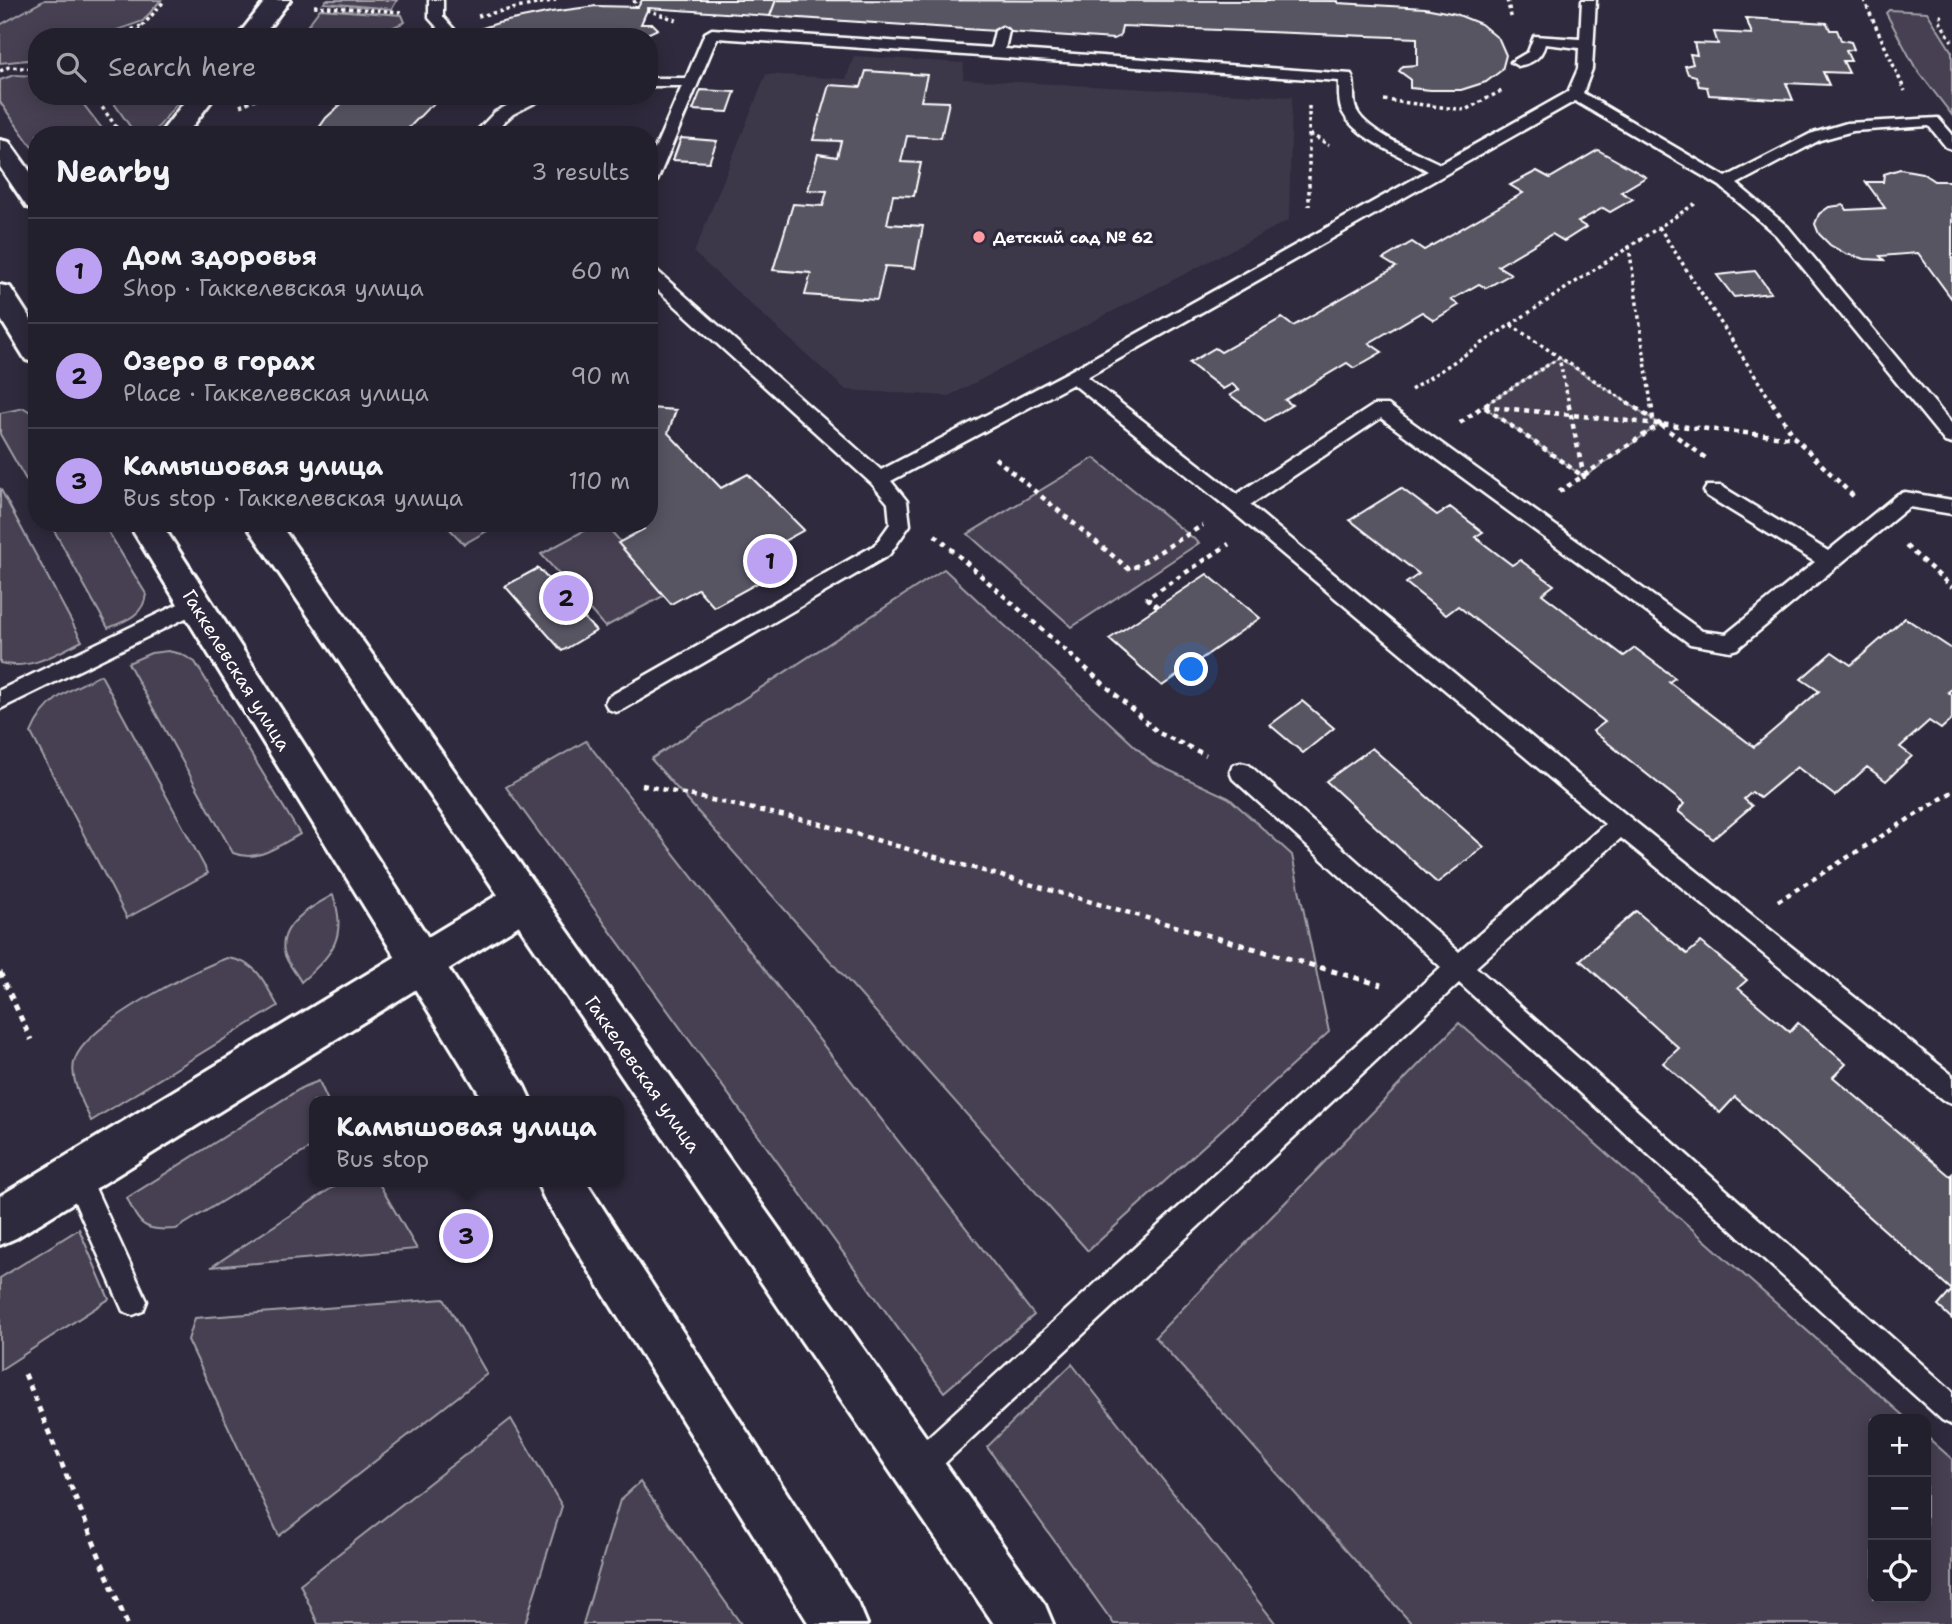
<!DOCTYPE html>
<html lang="en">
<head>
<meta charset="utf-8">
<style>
	:root { --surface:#23202e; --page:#2b2836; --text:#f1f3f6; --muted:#a3a3aa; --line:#403e4a; --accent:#bca0f2 }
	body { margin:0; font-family:"Shantell Sans",sans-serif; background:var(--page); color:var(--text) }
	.controls { position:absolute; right:21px; bottom:21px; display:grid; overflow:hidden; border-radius:14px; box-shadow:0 4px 18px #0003 }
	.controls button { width:63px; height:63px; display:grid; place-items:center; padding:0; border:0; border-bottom:2px solid var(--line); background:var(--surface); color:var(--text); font:35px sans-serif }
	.you { position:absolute; left:1192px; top:670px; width:24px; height:24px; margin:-18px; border:5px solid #fff; border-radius:50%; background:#1a73e8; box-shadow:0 0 0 10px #1a73e833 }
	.badge { display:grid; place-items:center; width:46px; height:46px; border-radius:50%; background:var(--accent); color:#111; font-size:23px; font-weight:700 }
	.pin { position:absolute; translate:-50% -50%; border:4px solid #fff; box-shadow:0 2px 7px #0006 }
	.popup { position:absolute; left:309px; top:1096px; width:315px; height:91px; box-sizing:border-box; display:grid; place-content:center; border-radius:14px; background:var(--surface); filter:drop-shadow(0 2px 5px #0005); font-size:23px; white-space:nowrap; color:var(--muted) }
	.popup b { font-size:26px; color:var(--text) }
	.popup::after { content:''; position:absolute; left:50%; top:100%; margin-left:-14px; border:14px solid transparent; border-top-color:var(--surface) }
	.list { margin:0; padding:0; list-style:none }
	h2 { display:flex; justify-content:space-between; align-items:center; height:91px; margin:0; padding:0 28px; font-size:30px }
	h2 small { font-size:23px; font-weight:400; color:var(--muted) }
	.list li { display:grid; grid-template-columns:46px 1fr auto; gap:21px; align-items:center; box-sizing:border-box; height:105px; padding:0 28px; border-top:2px solid var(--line) }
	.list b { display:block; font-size:26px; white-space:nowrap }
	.list p { margin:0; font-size:23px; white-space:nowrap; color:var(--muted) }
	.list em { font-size:23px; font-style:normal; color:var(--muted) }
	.icon { flex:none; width:38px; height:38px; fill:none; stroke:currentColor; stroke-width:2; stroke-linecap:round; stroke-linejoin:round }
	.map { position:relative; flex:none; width:1952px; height:1624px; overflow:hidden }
	.search { position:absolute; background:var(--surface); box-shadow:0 4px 18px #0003; left:28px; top:28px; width:630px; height:77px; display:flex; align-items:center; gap:18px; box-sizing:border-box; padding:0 24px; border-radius:28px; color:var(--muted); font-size:26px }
	.panel { position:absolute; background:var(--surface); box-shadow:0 4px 18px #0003; left:28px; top:126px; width:630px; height:406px; border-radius:28px }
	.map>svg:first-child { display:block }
</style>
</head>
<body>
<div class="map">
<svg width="1952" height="1624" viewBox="0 0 1952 1624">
	<rect width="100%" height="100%" fill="#2f2a3d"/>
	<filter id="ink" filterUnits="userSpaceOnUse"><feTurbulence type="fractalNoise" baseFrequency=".0143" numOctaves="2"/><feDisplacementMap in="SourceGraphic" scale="14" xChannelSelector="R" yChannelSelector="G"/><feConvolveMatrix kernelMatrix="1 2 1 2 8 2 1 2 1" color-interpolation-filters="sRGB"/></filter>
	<g filter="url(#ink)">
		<path fill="#3c3749" d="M854 56 964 63 963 79 1292 97 1289 220 949 396 846 390 694 253 766 74 846 79Z"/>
		<g fill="#464152" stroke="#a2a0a8" stroke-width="2">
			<path d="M45 0H161L143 21 98 37H37V59L0 63V25Z"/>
			<path d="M326 0H397L392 9 324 3Z"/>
			<path d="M320 9 402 15 405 22 371 37H299Z"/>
			<path d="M1889 10 1927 12 1952 52V115L1915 67 1886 13Z"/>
			<path d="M14 75 37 76V96H77L107 135H37V154L0 102V80Z"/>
			<path d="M109 96H183L152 135H136Z"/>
			<path d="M1559 358 1660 424 1584 477 1483 406Z"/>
			<path d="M24 408 37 416V499L0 434V413Z"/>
			<path d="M1094 458 1199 543 1072 627 968 534Z"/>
			<path d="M0 488 82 641C56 654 30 671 0 663Z"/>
			<path d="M50 523H103L146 594C144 615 126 621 108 628Z"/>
			<path d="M444 523H501L464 544Z"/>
			<path d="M598 523H604L667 594 605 627 541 554Z"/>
			<path d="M944 569 1153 763 1229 798 1292 855 1329 1032 1088 1251 651 759Z"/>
			<path d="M168 651 181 654 195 662 300 834C278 846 258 863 233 853L128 663 151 653Z"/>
			<path d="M101 675 208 873 127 918 31 733C44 700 70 689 101 675Z"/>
			<path d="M586 741 1034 1315 944 1392 506 787Z"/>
			<path d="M333 895C348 937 332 955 301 982 297 974 286 962 284 952 278 924 313 906 333 895Z"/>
			<path d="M227 958C259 962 263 981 278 1006L91 1121C84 1104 68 1078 75 1059 88 1024 191 971 227 958Z"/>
			<path d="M1459 1023 1907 1419H1873V1598H1926V1436L1952 1459V1624H1412L1155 1337Z"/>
			<path d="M319 1081 328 1101H314L312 1147 176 1229C145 1231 140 1227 127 1198L303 1087Z"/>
			<path d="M341 1182H378L417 1249 211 1267Z"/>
			<path d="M79 1229 109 1299 0 1370V1278Z"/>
			<path d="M444 1299 487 1374 279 1536 188 1340 195 1318Z"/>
			<path d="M1072 1364 1276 1624H1114L987 1447Z"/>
			<path d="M511 1419 562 1506 525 1624H318L300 1584Z"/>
			<path d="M640 1482 741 1624H583L620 1500Z"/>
		</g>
		<g fill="#595564" stroke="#fff" stroke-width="2">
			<path d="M642 0H776L770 16 648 8 641 24H653L658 29 647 34 455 37 498 23 551 12 596 6 638 7Z"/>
			<path d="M776 0 1338 1V3L1425 8 1456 14 1481 24 1499 39 1506 55 1502 70 1486 82 1461 90H1431L1410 88V79L1399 71 1403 66 1417 65V38L1122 26 1120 36 1114 39 770 16Z"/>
			<path d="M1746 18 1827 23 1830 30H1837L1841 40 1851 42 1854 49 1846 51 1851 61H1843L1849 73 1823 72 1829 85 1786 83 1793 100 1709 95 1707 87 1699 86 1696 76 1688 74 1685 66 1693 64 1690 54 1697 55 1694 43 1718 44 1714 32 1752 34Z"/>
			<path d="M866 71 927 75 921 101 949 102 941 138 907 136 901 162 921 163 914 196 893 195 887 224 923 226 915 268 885 266 877 300 805 295 811 273 773 270 793 204 823 206 827 191 808 190 818 154 837 157 841 141 813 140 829 85 861 87Z"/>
			<path d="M701 90 735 92 728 112 693 110Z"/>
			<path d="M350 96H445L427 109 402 135H314L326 118Z"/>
			<path d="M681 138 717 141 709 162 673 160Z"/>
			<path d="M1598 150 1646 177 1621 192 1633 199 1610 212 1603 208 1578 222 1586 227 1564 241 1552 234 1498 266 1511 274 1486 288 1479 284 1451 300 1459 305 1434 320 1422 312 1369 343 1382 352 1354 368 1347 363 1285 400 1292 405 1265 421 1230 395 1239 390 1232 384 1223 389 1189 363 1215 348 1221 352 1282 318 1293 326 1396 267 1383 259 1412 242 1424 250 1523 193 1510 185 1537 171 1550 178Z"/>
			<path d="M1900 169 1922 173 1934 181H1949L1952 184V299L1918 253 1880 256 1884 260 1865 259 1846 254 1830 245 1819 234 1815 224 1819 214 1829 207 1844 205 1847 210 1885 208 1866 182H1883L1884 174Z"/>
			<path d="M1755 271 1771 293 1734 297 1717 275Z"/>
			<path d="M649 408 676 410 668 433 721 488 748 474 804 530 777 545 794 563 714 607 698 589 671 604 618 543 644 529 639 523H649Z"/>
			<path d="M1401 488 1437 515 1450 507 1483 532 1475 537 1512 565 1520 560 1554 585 1542 594 1624 656 1635 648 1675 678 1669 682 1754 747 1819 691 1801 679 1832 652 1851 665 1905 618 1952 649V689L1948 692 1952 695V719L1941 729 1929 721 1900 747 1912 756 1886 781 1867 767 1835 796 1797 767 1760 798 1752 792 1744 799 1752 806 1713 839 1678 811 1684 804 1593 731 1605 722 1458 606 1446 615 1406 583 1419 574 1350 520Z"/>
			<path d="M538 568 596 631 562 651 505 586Z"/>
			<path d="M1207 574 1260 618 1162 686 1109 639Z"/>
			<path d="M1302 701 1334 728 1303 753 1270 725Z"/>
			<path d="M1372 748 1484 847 1437 883 1326 781Z"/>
			<path d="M1636 911 1687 954 1701 942 1747 980 1738 988 1790 1032 1798 1023 1846 1064 1833 1077 1950 1176 1952 1174V1319L1938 1306 1952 1290 1735 1097 1720 1113 1663 1063 1679 1048 1580 960Z"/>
		</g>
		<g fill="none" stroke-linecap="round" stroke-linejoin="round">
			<defs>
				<g id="service">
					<path d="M429 0H443V17L461 37H446L429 18Z"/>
					<path d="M1582 0H1596L1592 69 1583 93 1726 177 1810 134 1847 123 1938 118 1952 134V149L1946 147 1929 126 1853 131 1820 140 1737 184 1788 227 1952 424V444L1945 442 1776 235 1720 186 1575 101 1087 377 1237 494 1374 405H1388L1702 631 1726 634 1815 562 1707 496 1704 491 1707 486H1721L1828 551 1898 494 1905 492 1952 500V514L1909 507 1737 649 1730 651 1690 644 1381 418 1250 505 1629 817 1952 1075V1103L1943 1100 1621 838 1476 967 1952 1391V1425L1942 1420 1459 983 928 1479 917 1483 906 1479 902 1468 906 1457 1441 967 1233 779 1230 772 1233 765 1241 763 1249 765 1459 952 1605 824 1229 509 1073 384 891 481 907 501 910 525 889 555 624 709 616 712 608 709 605 703 608 697 875 545 890 524 888 503 872 484 649 282V268L655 269 881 470 1068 372 1428 171C1404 157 1356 139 1343 113 1338 104 1339 91 1339 81L717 38 657 181 649 186V162L682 86H649V78H686L705 33 712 29 991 48 995 31 1002 27 1009 31 1005 49 1351 74C1357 85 1351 100 1357 111 1368 133 1419 153 1440 164L1568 92 1578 69 1579 48 1545 44C1541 59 1532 63 1518 66L1511 62 1528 52 1534 36 1580 39Z"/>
					<path d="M525 96H548L513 114 490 135H473L495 112Z"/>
					<path d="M195 596 202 598 205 604 202 610 0 709V690Z"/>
					<path d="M76 1162 85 1166 147 1301 143 1311 133 1315 123 1311 63 1175 67 1166Z"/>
				</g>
				<g id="minor">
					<path d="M266 0H290L262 37H237Z"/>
					<path d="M189 96H215L186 135H159Z"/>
				</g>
				<path id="tertiary" d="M523 883 537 888 543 901 537 914 16 1238 0 1245V1196L509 888Z"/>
				<g id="secondary">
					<path d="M0 140 9 142 37 181V209L27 207 0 167Z"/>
					<path d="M0 285 10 287 37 329V363L26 360 0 318Z"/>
					<path d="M128 523H161L524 1086 531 1101H484Z"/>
					<path d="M245 523H279L1045 1605 1053 1624H994Z"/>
					<path d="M537 1182H586L859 1605 867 1624H809L544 1198Z"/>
				</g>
			</defs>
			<use href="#service" stroke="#fff" stroke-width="5"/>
			<use href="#minor" stroke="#fff" stroke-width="6"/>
			<use href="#tertiary" stroke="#fff" stroke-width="6"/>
			<use href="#secondary" stroke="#fff" stroke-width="6"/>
			<g stroke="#fff" stroke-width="3.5" stroke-dasharray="3.5 3.5" stroke-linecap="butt">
				<path d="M634 0 636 7"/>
				<path d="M1507 0 1512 20"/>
				<path d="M1864 0 1905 91"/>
				<path d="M314 6 403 12"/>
				<path d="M647 10 679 21"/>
				<path d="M1942 15 1939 20 1952 41"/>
				<path d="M478 16 556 0"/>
				<path d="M112 37 141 26"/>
				<path d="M133 37 165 0"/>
				<path d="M0 71 9 67 37 69"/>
				<path d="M94 96 122 135"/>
				<path d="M1384 100 1465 110 1503 90"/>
				<path d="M240 106 262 96"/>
				<path d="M1309 106V206"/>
				<path d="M1310 134 1329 145"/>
				<path d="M1659 227 1773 404"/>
				<path d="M1629 246 1651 404"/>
				<path d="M1511 325 1630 404"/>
				<path d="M1411 390 1696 203"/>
				<path d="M1486 404 1559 358 1569 404"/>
			</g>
			<g stroke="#fff" stroke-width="4.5" stroke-dasharray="5 5" stroke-linecap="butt">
				<path d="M1489 402 1483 406 1584 477 1568 402"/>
				<path d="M1627 402 1652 419"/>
				<path d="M1772 402 1795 438 1854 497"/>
				<path d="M1460 423 1483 406 1795 438"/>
				<path d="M1661 425 1707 459"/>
				<path d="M995 458 1130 570 1203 525"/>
				<path d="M1559 492 1660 424 1653 419 1651 402"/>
				<path d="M935 535 1159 733 1206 755"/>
				<path d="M1906 546 1952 587"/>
				<path d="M1158 607 1147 598 1229 544"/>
				<path d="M642 785 814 822 1199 933"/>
				<path d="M1778 901 1952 792"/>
			</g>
			<g stroke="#fff" stroke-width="5" stroke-dasharray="6 6" stroke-linecap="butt">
				<path d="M1193 931 1381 985"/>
				<path d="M0 972 31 1040"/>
				<path d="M25 1374 127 1624"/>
			</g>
			<use href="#service" fill="#2f2a3d" fill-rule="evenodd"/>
			<use href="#minor" fill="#2f2a3d" fill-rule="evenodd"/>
			<use href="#tertiary" fill="#2f2a3d" fill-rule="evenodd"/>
			<use href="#secondary" fill="#2f2a3d" fill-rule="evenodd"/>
		</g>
	</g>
	<circle fill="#ff9aa2" stroke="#2f2a3d" stroke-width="2.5" cx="979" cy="237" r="7"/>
	<g text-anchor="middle" stroke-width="7" stroke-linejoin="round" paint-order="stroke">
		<g font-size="16" font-weight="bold" fill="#fff" stroke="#2f2a3d" text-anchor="start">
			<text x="993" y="243">Детский сад № 62</text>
		</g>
		<g font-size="19" fill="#fff" stroke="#2f2a3d">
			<text transform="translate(237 670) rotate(58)" y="7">Гаккелевская улица</text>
			<text transform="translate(643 1074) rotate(55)" y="7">Гаккелевская улица</text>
		</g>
	</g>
</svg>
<div class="controls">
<button>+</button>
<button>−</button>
<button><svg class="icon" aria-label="locate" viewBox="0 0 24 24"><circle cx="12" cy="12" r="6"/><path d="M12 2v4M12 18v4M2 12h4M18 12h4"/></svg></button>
</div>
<div class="you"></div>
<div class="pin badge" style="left:770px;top:561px">1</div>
<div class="pin badge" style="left:566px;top:598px">2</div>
<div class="pin badge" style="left:466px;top:1236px">3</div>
<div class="popup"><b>Камышовая улица</b>Bus stop</div>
<div class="search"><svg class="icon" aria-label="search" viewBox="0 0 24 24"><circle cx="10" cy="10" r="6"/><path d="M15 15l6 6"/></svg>Search here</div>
<section class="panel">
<h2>Nearby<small>3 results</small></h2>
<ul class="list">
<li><span class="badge">1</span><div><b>Дом здоровья</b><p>Shop · Гаккелевская улица</p></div><em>60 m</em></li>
<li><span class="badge">2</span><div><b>Озеро в горах</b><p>Place · Гаккелевская улица</p></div><em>90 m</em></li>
<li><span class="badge">3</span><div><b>Камышовая улица</b><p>Bus stop · Гаккелевская улица</p></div><em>110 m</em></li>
</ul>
</section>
</div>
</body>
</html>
